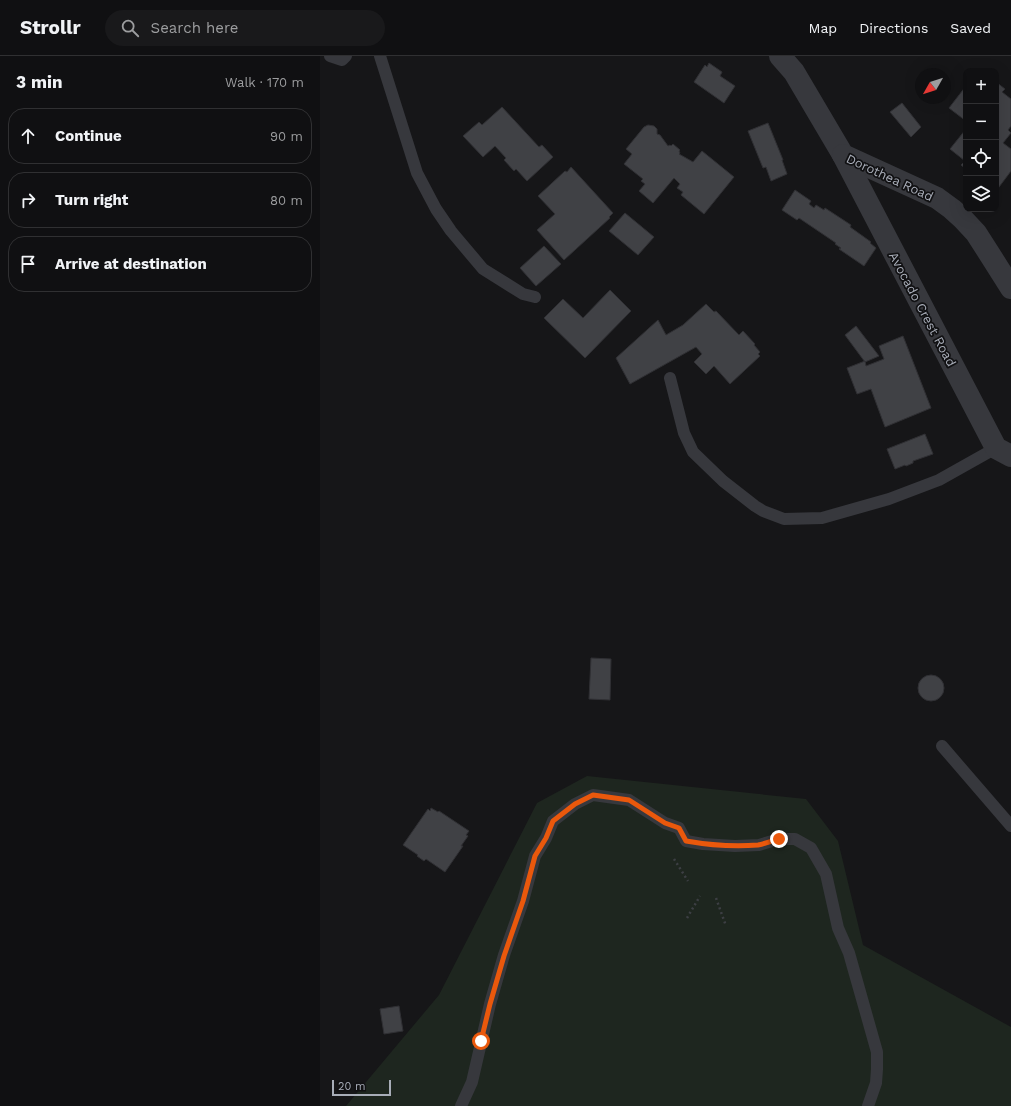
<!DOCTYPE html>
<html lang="en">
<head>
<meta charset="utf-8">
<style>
	:root { --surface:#101012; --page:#19191b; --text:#f1f3f6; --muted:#9c9d9f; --line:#303032 }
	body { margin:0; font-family:"Work Sans",sans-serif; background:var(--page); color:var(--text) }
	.controls { position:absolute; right:12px; top:12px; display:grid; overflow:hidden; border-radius:8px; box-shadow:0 4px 16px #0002 }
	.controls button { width:36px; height:36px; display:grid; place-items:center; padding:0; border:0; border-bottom:1px solid var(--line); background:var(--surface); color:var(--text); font:20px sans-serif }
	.compass { position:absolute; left:595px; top:12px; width:36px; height:36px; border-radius:50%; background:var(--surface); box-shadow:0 4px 16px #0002; rotate:231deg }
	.scale { position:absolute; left:12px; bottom:10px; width:59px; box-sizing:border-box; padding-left:4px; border:2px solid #a8adb8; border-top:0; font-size:11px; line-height:14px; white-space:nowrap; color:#a8adb8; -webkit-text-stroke:3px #111113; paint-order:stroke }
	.stop { position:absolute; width:12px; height:12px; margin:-9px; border:3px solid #ea580c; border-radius:50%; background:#fff }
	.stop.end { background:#ea580c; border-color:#fff; box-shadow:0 1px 4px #0008 }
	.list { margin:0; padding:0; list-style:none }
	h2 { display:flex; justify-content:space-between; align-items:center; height:52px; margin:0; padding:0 16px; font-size:17px }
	h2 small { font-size:13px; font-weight:400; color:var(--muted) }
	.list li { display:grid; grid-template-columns:26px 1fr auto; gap:12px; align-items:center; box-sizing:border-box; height:56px; margin:0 8px 8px; padding:0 8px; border:1px solid var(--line); border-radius:16px }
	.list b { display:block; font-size:15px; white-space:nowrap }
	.list em { font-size:13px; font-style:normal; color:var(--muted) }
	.icon { flex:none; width:22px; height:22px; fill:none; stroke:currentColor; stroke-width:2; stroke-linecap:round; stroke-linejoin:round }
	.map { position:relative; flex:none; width:691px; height:1050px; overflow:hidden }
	header { display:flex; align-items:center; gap:24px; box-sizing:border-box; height:56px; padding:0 20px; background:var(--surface); border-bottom:1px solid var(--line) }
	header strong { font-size:19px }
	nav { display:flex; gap:22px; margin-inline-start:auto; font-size:14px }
	.search { width:280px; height:36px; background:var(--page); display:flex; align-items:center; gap:10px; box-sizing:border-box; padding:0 14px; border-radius:22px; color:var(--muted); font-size:15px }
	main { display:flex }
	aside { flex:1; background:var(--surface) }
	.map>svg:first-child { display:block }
</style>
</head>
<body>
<header>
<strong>Strollr</strong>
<div class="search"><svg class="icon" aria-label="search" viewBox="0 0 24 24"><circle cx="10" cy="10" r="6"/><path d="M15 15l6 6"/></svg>Search here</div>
<nav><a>Map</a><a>Directions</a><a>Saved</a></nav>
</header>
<main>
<aside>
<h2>3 min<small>Walk · 170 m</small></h2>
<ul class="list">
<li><svg class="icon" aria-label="ahead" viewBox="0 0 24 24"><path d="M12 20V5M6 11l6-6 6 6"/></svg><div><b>Continue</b></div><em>90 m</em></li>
<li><svg class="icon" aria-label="right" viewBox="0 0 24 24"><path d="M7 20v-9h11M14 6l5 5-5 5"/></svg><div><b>Turn right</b></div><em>80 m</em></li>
<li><svg class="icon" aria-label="arrive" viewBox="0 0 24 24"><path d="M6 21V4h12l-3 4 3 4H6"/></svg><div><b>Arrive at destination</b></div></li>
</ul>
</aside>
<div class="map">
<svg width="691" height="1050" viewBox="0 0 691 1050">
	<rect width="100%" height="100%" fill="#161618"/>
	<path fill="#1e261f" d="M267 720 486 743 518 785 543 889 691 971V1050H26L119 939 217 747Z"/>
	<g fill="#404145" stroke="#303034">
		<path d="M389 7 402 16 400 20 415 30 404 47 374 26 385 9 387 11Z"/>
		<path d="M676 26 685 33 682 36 691 43V70L688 74 691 77 683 87 691 93V115L676 135Z"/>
		<path d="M646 30V65L629 52Z"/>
		<path d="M582 47 601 71 591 81 570 56Z"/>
		<path d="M182 51 219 91 222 89 233 101 207 125 196 113 194 115 184 104 186 102 175 90 163 101 143 80 159 66 162 69Z"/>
		<path d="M448 67 463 104H462L467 118 451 125 446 111 443 112 428 75Z"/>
		<path d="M328 69 334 70 337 73V78L340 79 348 90 350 89 351 90 353 88 360 94 359 95 360 97 359 98 373 106 382 95 414 121 384 158 361 139 363 136 357 132 360 128 354 122 333 147 319 135 325 128 321 125 323 123 304 108 312 98 306 93 324 71Z"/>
		<path d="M646 73V113L641 109 645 105 630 93Z"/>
		<path d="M251 111 293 157 289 161 290 162 244 204 217 174 235 158 218 140 245 115 247 116Z"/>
		<path d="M475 134 491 145 489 148 494 152 496 149 504 154 505 152 531 169 530 171 551 186 550 187 556 192 544 210 519 193 521 192 515 188 516 187 479 162 477 164 462 154Z"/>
		<path d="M305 157 334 181 318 199 289 175Z"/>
		<path d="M224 190 241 208 216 230 200 212Z"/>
		<path d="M290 234 311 255 265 302 224 262 243 243 263 262Z"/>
		<path d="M386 248 394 256 396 255 419 279 423 275 435 288 434 289 440 296 438 298 440 300 410 328 394 310 386 318 374 306 382 298 376 291 310 328 296 302 338 264 346 279 363 269Z"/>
		<path d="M536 270 559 300 545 306 525 279Z"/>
		<path d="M583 280 611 352 565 371 551 333 537 338 527 312 545 305 546 310 564 303 559 290Z"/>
		<path d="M605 378 613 398 593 405V407L586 410 585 409 575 413 567 393Z"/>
		<path d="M271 602 291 603 290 644 269 643Z"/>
		<circle cx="611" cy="632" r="13"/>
		<path d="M111 752 118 756 119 755 149 775 146 779 148 780 141 790H143L125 816 106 803 104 805 97 800 98 799 83 789 108 753 110 755Z"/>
		<path d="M79 950 83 975 64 978 60 953Z"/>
	</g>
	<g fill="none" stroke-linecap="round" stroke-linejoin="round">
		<g stroke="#3d3f44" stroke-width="2.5" stroke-dasharray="2 3" stroke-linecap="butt">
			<path d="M354 803 368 825"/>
			<path d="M396 842 406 870"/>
			<path d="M367 862 380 840"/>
		</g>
		<g stroke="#37383d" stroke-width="12">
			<path d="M10 0 22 4 26 0"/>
			<path d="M60 0 97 117 116 153 131 175 163 213 203 238 215 241"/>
			<path d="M350 322 364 377 373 396 403 425 435 450 443 455 464 463 502 462 569 443 619 424 676 392"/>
			<path d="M622 690 691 770"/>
			<path d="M141 1050 152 1026 170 948 184 899 203 845 215 800 226 782 233 765 255 748 273 739 309 744 345 767 359 772 366 785 383 788 415 790 439 789 459 783H475L491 792 506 818 518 872 529 897 557 996V1013L556 1027 548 1050"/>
		</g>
		<g stroke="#37383d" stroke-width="22">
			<path d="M460 0 474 16 523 99 617 142 632 153 642 162 656 177 672 202 691 232"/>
			<path d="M523 99 676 392 691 400"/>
		</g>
	</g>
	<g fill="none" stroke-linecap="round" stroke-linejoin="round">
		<path stroke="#ea580c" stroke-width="5" d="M161 985 170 948 184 900 203 845 215 800 226 782 233 765 255 748 273 739 309 744 345 767 359 772 366 785C389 789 414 791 438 789 445 788 452 785 459 783"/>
	</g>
	<g text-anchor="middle" stroke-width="3.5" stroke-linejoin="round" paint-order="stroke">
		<g font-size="13" fill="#a8adb8" stroke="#111113">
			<text transform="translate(570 121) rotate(25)" y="5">Dorothea Road</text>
			<text transform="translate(603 253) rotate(62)" y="5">Avocado Crest Road</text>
		</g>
	</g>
</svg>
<div class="controls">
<button>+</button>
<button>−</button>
<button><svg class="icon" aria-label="locate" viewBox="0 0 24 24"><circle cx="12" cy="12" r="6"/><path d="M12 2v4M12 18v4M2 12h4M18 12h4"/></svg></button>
<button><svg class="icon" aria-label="layers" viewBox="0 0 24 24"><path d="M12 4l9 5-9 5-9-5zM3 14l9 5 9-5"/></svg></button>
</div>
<svg class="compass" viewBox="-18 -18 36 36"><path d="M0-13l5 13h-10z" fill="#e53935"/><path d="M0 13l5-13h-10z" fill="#9c9d9f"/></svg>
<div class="scale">20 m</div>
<div class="stop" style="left:161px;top:985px"></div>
<div class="stop end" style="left:459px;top:783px"></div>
</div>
</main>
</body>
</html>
